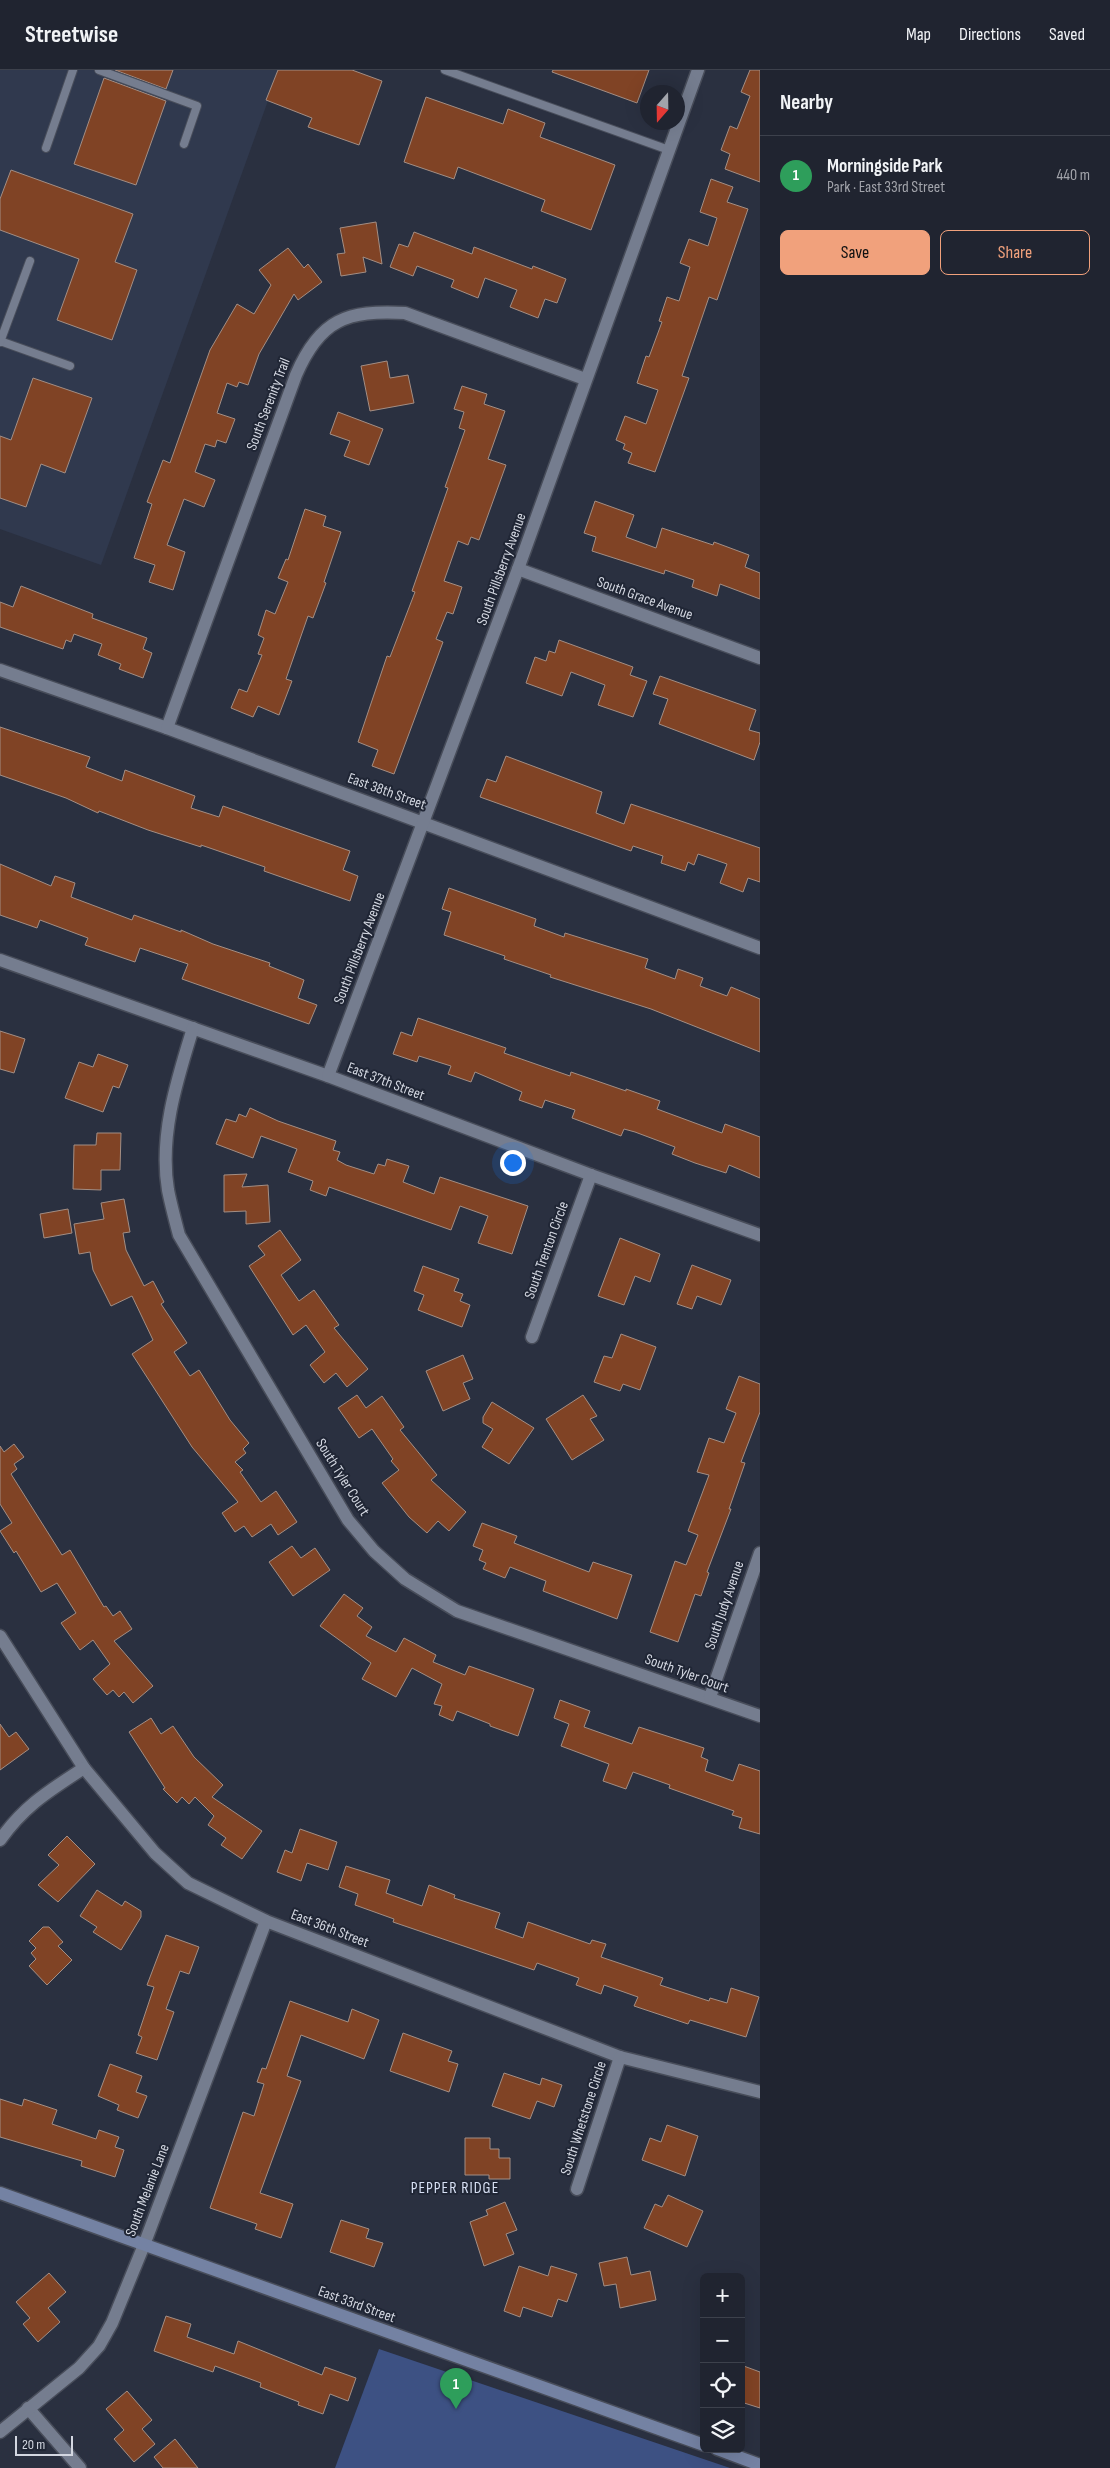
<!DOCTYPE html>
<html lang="en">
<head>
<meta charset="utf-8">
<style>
	:root { --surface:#202430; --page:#2d303c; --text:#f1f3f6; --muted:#a2a4ab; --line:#3d414c; --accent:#f1a17c }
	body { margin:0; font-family:"Sofia Sans Condensed",sans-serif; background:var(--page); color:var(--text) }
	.controls { position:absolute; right:15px; bottom:15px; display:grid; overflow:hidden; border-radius:8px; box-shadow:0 5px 20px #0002 }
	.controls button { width:45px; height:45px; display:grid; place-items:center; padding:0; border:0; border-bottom:1px solid var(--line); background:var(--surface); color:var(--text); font:25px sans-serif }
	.compass { position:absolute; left:640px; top:15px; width:45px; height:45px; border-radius:50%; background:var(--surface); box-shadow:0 5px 20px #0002; rotate:200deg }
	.scale { position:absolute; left:15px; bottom:12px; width:58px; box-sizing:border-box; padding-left:5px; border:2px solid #d3d7e1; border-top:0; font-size:14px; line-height:18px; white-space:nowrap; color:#d3d7e1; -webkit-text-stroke:4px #202635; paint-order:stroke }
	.you { position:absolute; left:512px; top:1092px; width:18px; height:18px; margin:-12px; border:4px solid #fff; border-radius:50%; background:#1a73e8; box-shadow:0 0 0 8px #1a73e833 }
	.badge { display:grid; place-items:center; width:32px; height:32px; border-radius:50%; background:var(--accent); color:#fff; font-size:16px; font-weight:700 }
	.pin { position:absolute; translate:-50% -41px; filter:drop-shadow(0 1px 2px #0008) }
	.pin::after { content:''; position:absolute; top:26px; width:18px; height:15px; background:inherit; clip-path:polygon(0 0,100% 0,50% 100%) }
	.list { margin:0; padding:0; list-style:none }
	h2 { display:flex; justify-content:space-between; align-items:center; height:65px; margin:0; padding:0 20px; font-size:21px }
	h2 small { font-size:16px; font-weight:400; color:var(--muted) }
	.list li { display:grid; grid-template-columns:32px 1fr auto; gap:15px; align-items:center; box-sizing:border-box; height:80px; padding:0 20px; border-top:1px solid var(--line) }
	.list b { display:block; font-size:19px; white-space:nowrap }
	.list p { margin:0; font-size:16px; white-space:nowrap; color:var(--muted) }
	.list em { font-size:16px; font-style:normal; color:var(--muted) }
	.actions { display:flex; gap:10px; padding:15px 20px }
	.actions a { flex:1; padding:11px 0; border:1px solid var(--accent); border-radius:8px; text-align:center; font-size:18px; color:var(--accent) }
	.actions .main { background:var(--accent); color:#111 }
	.icon { flex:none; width:28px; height:28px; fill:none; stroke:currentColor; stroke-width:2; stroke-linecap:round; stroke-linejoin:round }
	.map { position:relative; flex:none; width:760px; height:2398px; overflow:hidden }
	header { display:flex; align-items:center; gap:30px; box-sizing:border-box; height:70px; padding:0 25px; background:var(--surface); border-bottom:1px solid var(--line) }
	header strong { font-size:24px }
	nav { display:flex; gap:28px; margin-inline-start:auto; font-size:18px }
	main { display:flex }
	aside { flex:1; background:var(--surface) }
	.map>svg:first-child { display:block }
</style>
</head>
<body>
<header>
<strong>Streetwise</strong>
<nav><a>Map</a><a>Directions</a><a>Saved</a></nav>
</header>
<main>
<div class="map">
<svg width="760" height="2398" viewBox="0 0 760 2398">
	<rect width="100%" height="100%" fill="#2a3040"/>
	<path fill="#30394e" d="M0 0H279L101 495 0 459Z"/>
	<path fill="#3d5183" d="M379 2279 730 2398H335Z"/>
	<g fill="#804325" stroke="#a38e84">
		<path d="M115 0H173L166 19Z"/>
		<path d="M278 0H352L382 11 359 75 308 57 312 48 266 30Z"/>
		<path d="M553 0H649L637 33 552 2Z"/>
		<path d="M750 0H760V112L725 99 730 84 721 80 730 56 737 59 750 26 741 22Z"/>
		<path d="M104 8 166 31 136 115 74 94Z"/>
		<path d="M426 27 503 54 508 39 545 53 540 67 615 95 591 160 541 141 545 130 458 97 454 109 404 92Z"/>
		<path d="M11 100 133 144 115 192 137 200 112 270 57 250 79 189 0 160V129Z"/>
		<path d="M711 109 733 117 727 132 748 139 717 230 709 227 682 306 689 308 655 402 628 393 632 383 623 379 625 374 616 370 625 346 646 354 658 320 637 313 646 286 649 287 662 252 659 251 667 227 679 231 690 197 680 193 689 169 708 176 717 148 700 142Z"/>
		<path d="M376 152 382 194 363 187 366 202 341 206 337 184 345 183 340 158Z"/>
		<path d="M414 162 472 184 474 177 532 199 533 196 566 209 557 233 545 229 538 248 510 237 517 220 485 208 478 228 451 217 454 210 417 196 413 206 390 197 399 174 408 177Z"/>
		<path d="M288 178 304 198 308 194 322 212 298 230 294 224 259 284 248 315 239 312 237 317 227 313 217 343 235 349 226 373 217 370 215 377 205 374 195 402 215 410 204 437 184 429 167 475 185 482 173 520 149 512 155 495 134 488 152 434 147 432 163 390 170 393 210 280 237 234 254 244 271 215 259 200Z"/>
		<path d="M387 291 390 308 408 305 414 333 370 341 361 296Z"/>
		<path d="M33 308 92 328 65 403 41 394 26 437 0 428V366L11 370Z"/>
		<path d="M462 316 487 324 484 334 505 341 488 389 506 395 479 470 471 467 468 475 458 471 444 511 462 517 453 544 447 542 436 569 443 572 394 704 372 696 378 680 358 672 387 586 390 587 415 522 412 521 448 418 445 417 465 360 459 358 464 342 454 339Z"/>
		<path d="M338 342 383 359 369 395 344 386 350 371 330 364Z"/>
		<path d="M595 431 634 445 626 467 656 478 662 458 713 475 714 472 749 485 745 497 760 503V529L720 514 717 526 692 517 694 510 665 500 664 504 592 481 596 467 584 463Z"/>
		<path d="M305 439 326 446 323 456 341 462 324 512 326 513 313 548 308 546 286 609 292 611 279 645 258 636 253 647 231 638 239 619 247 622 262 585 258 584 264 568 258 565 266 540 275 544 288 512 278 508 286 489 288 490Z"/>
		<path d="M21 516 93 544 92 548 147 568 143 579 152 583 143 608 119 599 121 594 98 585 102 574 74 564 71 572 66 570 63 579 0 557V532L13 537Z"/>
		<path d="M559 570 633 597 630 605 647 611 633 647 598 635 605 615 571 602 562 626 526 613 535 587 546 591 549 581 555 583Z"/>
		<path d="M660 606 756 640 749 660 760 663V672L754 690 659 654 668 629 653 624Z"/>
		<path d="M0 657 90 687 86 697 122 711 125 700 195 726 191 738 219 747 223 736 350 781 343 800 358 806 350 831 264 801 265 797 201 775V777L148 760 99 741 98 743 66 728 0 705Z"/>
		<path d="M506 686 602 722 596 743 624 754 631 734 760 778V812L748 808 743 822 720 813 727 794 698 784 694 795 688 792 685 801 661 793 663 786 633 776 631 781 480 727 487 709 496 712Z"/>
		<path d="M0 794 51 816 55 806 75 813 71 827 132 850 134 845 181 862V860L213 874 270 893 269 896 304 910 298 928 317 935 309 954 182 909 188 894 140 878 135 892 85 875 88 868 40 850 37 858 0 845Z"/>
		<path d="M449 818 536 849 534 856 564 867 565 863 648 889 645 898 675 909 678 899 703 908 700 916 727 926 731 917 760 929V982L651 939 550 907 551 905 504 889 505 886 444 865 451 842 442 839Z"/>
		<path d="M418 948 506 978 504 983 570 1006 571 1002 626 1021V1019L660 1031 657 1039 722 1063 725 1054 760 1067V1108L729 1095 726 1103 695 1093 672 1084 675 1077 635 1062 624 1059 621 1066 572 1048 575 1040 545 1030 542 1038 519 1030 522 1022 475 1002 471 1012 448 1004 451 996 419 986 417 992 393 984 401 962 412 966Z"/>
		<path d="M0 961 25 969 14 1003 0 999Z"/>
		<path d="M98 984 128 995 119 1018 113 1016 103 1042 65 1028 79 992 93 997Z"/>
		<path d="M250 1038 278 1051 336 1071 333 1080 340 1082 337 1090 346 1095 374 1104 378 1094 385 1096 387 1089 409 1096 403 1112 434 1124 440 1107 528 1136 512 1184 478 1173 488 1146 460 1136 451 1160 329 1117 326 1126 310 1120 313 1111 288 1102 297 1079 261 1066 253 1088 216 1074 226 1049 236 1052 239 1044 246 1047Z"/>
		<path d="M97 1063H121L120 1100H101V1120L73 1119 74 1075H96Z"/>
		<path d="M247 1104 242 1117 268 1115 270 1152 246 1154V1141L224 1142V1105Z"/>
		<path d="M124 1129 130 1162 123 1163 126 1180 144 1216 153 1211 164 1232 161 1234 187 1273 174 1282 190 1306 199 1300 230 1350 249 1373 243 1379 246 1383 235 1392 243 1400 240 1402 261 1432 276 1421 297 1452 278 1465 271 1454 252 1467 244 1456 235 1462 222 1443 238 1432 192 1377 132 1284 153 1270 132 1226 111 1236 93 1200 90 1182 79 1184 74 1154 104 1149 101 1133Z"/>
		<path d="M68 1139 72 1163 44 1168 40 1144Z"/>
		<path d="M280 1160 301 1190 281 1205 299 1231 314 1220 339 1255 334 1258 368 1299 347 1317 336 1303 324 1313 310 1295 325 1282 306 1255 293 1265 249 1196 265 1185 258 1176Z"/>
		<path d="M620 1168 660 1184 650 1212 635 1206 624 1235 598 1226Z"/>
		<path d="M692 1195 731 1210 721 1235 697 1226 692 1239 677 1234Z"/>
		<path d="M423 1196 459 1209 454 1221 463 1224 460 1231 470 1235 462 1257 418 1240 424 1225 414 1221Z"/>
		<path d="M621 1264 656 1277 640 1320 623 1314 620 1321 594 1312 604 1286 612 1288Z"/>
		<path d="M463 1285 473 1309 463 1313 470 1329 443 1341 426 1301Z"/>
		<path d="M739 1306 760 1314V1342L741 1392 745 1393 729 1439H731L707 1502 709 1503 701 1526 695 1524 678 1572 650 1562 675 1491 686 1495 698 1465 688 1461 709 1405 697 1402 709 1368 724 1373 736 1343 726 1339Z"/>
		<path d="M357 1325 366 1338 382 1326 404 1357 400 1360 437 1405 431 1410 466 1442 449 1461 438 1451 427 1463 409 1447 382 1413 399 1400 391 1391 393 1389 372 1359 359 1368 338 1338Z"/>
		<path d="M583 1325 597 1346 590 1349 604 1370 572 1390 546 1349Z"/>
		<path d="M492 1332 534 1358 509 1394 482 1377 493 1359 483 1353V1347Z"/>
		<path d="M14 1374 24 1387 14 1394 17 1399 11 1404 62 1485 70 1480 104 1537 106 1536 113 1546 120 1541 132 1559 114 1571 153 1616 133 1633 124 1622 119 1627 113 1620 107 1625 93 1609 110 1594 93 1570 80 1580 61 1553 76 1543 57 1513 41 1522 16 1481 14 1483 0 1461 12 1453 0 1434V1376L4 1382Z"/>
		<path d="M482 1453 517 1466 514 1473 589 1502 593 1492 632 1505 617 1549 543 1521 546 1511 510 1497 505 1508 483 1499 486 1493 479 1490 483 1480 473 1476Z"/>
		<path d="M292 1476 301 1488 315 1478 330 1500 293 1526 269 1492Z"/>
		<path d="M344 1524 363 1538 357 1546 372 1557 366 1566 396 1582 404 1568 436 1585 433 1592 465 1605 469 1596 534 1619 518 1666 490 1656V1654L457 1641 453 1651 439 1645 442 1636 434 1634 442 1614 412 1598 396 1627 362 1609 371 1593 320 1556Z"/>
		<path d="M560 1630 590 1641 584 1657 632 1674 639 1657 704 1678 701 1687 708 1690 705 1701 733 1711 739 1694 760 1701V1764L739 1758 742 1748 732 1745 734 1741 669 1718 670 1715 633 1702 626 1719 603 1711 609 1694 561 1676 569 1654 554 1648Z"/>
		<path d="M151 1648 161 1664 173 1656 194 1687 223 1715 212 1727 262 1761 242 1789 221 1775 226 1768 208 1755 214 1746 195 1727 189 1734 182 1727 177 1733 163 1719 165 1718 129 1662Z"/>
		<path d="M0 1654 9 1667 16 1662 29 1679 0 1700Z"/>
		<path d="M300 1759 337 1772 328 1800 307 1793 301 1811 277 1802 285 1780 292 1783Z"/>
		<path d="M67 1766 95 1794 58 1832 38 1815 59 1795 48 1785Z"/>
		<path d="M346 1796 390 1810 386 1823 422 1836 429 1815 455 1825 454 1828 500 1843 495 1858 523 1868 528 1852 590 1874 592 1870 606 1874 601 1887 663 1908 660 1915 709 1931 710 1928 727 1933 731 1918 759 1927 746 1967 690 1950 688 1954 634 1936 638 1927 604 1915 601 1924 576 1915 579 1908 537 1893 534 1900 393 1852 394 1849 355 1835 358 1824 339 1817Z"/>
		<path d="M97 1820 122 1836 125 1831 141 1841V1847L121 1880 93 1862 97 1857 80 1846Z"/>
		<path d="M43 1857H49L63 1872 58 1876 72 1890 47 1915 29 1896 36 1889 31 1883 36 1878 29 1871Z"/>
		<path d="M166 1865 199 1877 189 1904 180 1901 166 1939 174 1942 157 1990 136 1983 142 1967 138 1965 154 1917 147 1915Z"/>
		<path d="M290 1931 348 1952 352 1939 379 1950 364 1989 301 1965 287 2006 301 2011 260 2123 293 2134 281 2168 255 2159 257 2154 210 2138 243 2042 254 2046 264 2014 257 2012 262 1998 266 1999Z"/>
		<path d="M403 1963 452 1981 448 1991 458 1994 449 2022 390 2001Z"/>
		<path d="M110 1994 142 2006 136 2022 147 2026 138 2048 117 2040 119 2035 98 2026Z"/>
		<path d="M504 2003 540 2015 542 2008 562 2015 554 2037 537 2031 530 2049 492 2036Z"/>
		<path d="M0 2029 22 2036 24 2029 57 2040 52 2054 96 2069 99 2060 119 2067 115 2077 124 2080 115 2107 81 2096 82 2091 0 2067Z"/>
		<path d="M667 2055 698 2066 685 2106 642 2090 650 2068 661 2072Z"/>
		<path d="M465 2068H490V2079H499V2088H510V2109H489V2105H465Z"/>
		<path d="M668 2125 703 2141 687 2177 644 2158 655 2134 662 2137Z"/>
		<path d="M505 2132 517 2160 506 2164 514 2184 484 2196 470 2152 488 2145 486 2140Z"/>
		<path d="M341 2150 369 2159 366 2168 383 2173 374 2197 330 2182Z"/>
		<path d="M627 2187 631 2205 650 2201 656 2230 620 2238 616 2214 604 2216 599 2193Z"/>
		<path d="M519 2196 548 2206 551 2196 577 2204 567 2232 558 2229 552 2247 523 2237 520 2247 504 2241Z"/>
		<path d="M49 2203 66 2222 48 2238 60 2252 38 2272 23 2254 30 2248 16 2232Z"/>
		<path d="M166 2246 191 2254 187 2267 234 2284 238 2271 322 2305 325 2297 356 2308 348 2331 330 2324 323 2344 298 2335 299 2332 260 2317 261 2313 215 2296 213 2302 154 2281Z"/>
		<path d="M741 2295 760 2302V2338L741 2332Z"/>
		<path d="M127 2321 152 2350 142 2359 155 2374 134 2392 114 2369 124 2360 106 2339Z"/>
		<path d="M175 2369 198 2398H163L154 2387Z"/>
	</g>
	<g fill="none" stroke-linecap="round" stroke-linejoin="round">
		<defs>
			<g id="lane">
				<path d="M99 0 197 36 184 74"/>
				<path d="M445 0 669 80"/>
				<path d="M46 78 73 0"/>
				<path d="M0 271 70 296"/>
				<path d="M0 272 30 191"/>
			</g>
			<g id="street">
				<path d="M518 499 760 588"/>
				<path d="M0 600 167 658 760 878"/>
				<path d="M167 658 296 305C320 249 347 240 405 243L585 309"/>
				<path d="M0 890 328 1006 591 1105 760 1165"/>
				<path d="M193 958C177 1010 159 1065 168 1120 171 1135 175 1150 179 1165L348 1450 374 1481 405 1509 457 1541 760 1646"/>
				<path d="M328 1006 518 499 698 0"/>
				<path d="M532 1267 591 1105"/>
				<path d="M0 1566 84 1698 155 1783 188 1813 266 1851 620 1987 760 2022"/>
				<path d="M710 1627 760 1483"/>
				<path d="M0 1770C25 1735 49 1721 84 1698"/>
				<path d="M577 2119 620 1987"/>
				<path d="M28 2338 80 2398"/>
				<path d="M0 2362 79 2298 99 2276 112 2253 144 2175 266 1851"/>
			</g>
			<g id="secondary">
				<path d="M0 2123 704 2375"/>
				<path d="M717 2379 760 2395"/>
			</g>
		</defs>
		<use href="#lane" stroke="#484d5a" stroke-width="10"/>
		<use href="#street" stroke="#484d5a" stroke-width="15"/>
		<use href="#secondary" stroke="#484d5a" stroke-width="15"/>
		<use href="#lane" stroke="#757d8f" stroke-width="8"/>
		<use href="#street" stroke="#757d8f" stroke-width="12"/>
		<use href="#secondary" stroke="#7482a3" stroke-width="12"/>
	</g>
	<g text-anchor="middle" stroke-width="4" stroke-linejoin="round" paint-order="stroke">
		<g font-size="15" fill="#d3d7e1" stroke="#202635">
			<text transform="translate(268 334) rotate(-69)" y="5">South Serenity Trail</text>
			<text transform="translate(501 499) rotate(-70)" y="5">South Pillsberry Avenue</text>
			<text transform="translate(645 528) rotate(20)" y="5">South Grace Avenue</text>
			<text transform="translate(387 721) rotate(20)" y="5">East 38th Street</text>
			<text transform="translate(359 878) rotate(-69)" y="5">South Pillsberry Avenue</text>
			<text transform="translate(386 1011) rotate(21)" y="5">East 37th Street</text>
			<text transform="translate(546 1180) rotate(-70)" y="5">South Trenton Circle</text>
			<text transform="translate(343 1407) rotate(58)" y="5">South Tyler Court</text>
			<text transform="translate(724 1535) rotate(-71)" y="5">South Judy Avenue</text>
			<text transform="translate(687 1603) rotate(20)" y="5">South Tyler Court</text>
			<text transform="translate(330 1858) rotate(21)" y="5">East 36th Street</text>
			<text transform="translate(583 2048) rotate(-72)" y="5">South Whetstone Circle</text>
			<text transform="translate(147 2120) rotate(-69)" y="5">South Melanie Lane</text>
			<text transform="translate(357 2234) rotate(20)" y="5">East 33rd Street</text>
		</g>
		<g font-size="16" letter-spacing="1" fill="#d7e0f4" stroke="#202635">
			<text x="455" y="2123">PEPPER RIDGE</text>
		</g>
	</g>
</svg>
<div class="controls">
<button>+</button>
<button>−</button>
<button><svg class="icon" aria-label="locate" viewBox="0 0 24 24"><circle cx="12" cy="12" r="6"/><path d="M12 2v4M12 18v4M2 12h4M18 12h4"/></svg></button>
<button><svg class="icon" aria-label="layers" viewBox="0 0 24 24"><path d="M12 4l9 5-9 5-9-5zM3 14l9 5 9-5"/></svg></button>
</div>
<svg class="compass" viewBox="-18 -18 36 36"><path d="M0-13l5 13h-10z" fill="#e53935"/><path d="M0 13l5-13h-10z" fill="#a2a4ab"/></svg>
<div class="scale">20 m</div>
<div class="you"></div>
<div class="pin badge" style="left:456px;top:2339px;background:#2e9e5b">1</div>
</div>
<aside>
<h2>Nearby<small></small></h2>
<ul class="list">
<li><span class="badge" style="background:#2e9e5b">1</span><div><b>Morningside Park</b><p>Park · East 33rd Street</p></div><em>440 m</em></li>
</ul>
<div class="actions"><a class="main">Save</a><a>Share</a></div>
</aside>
</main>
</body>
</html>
